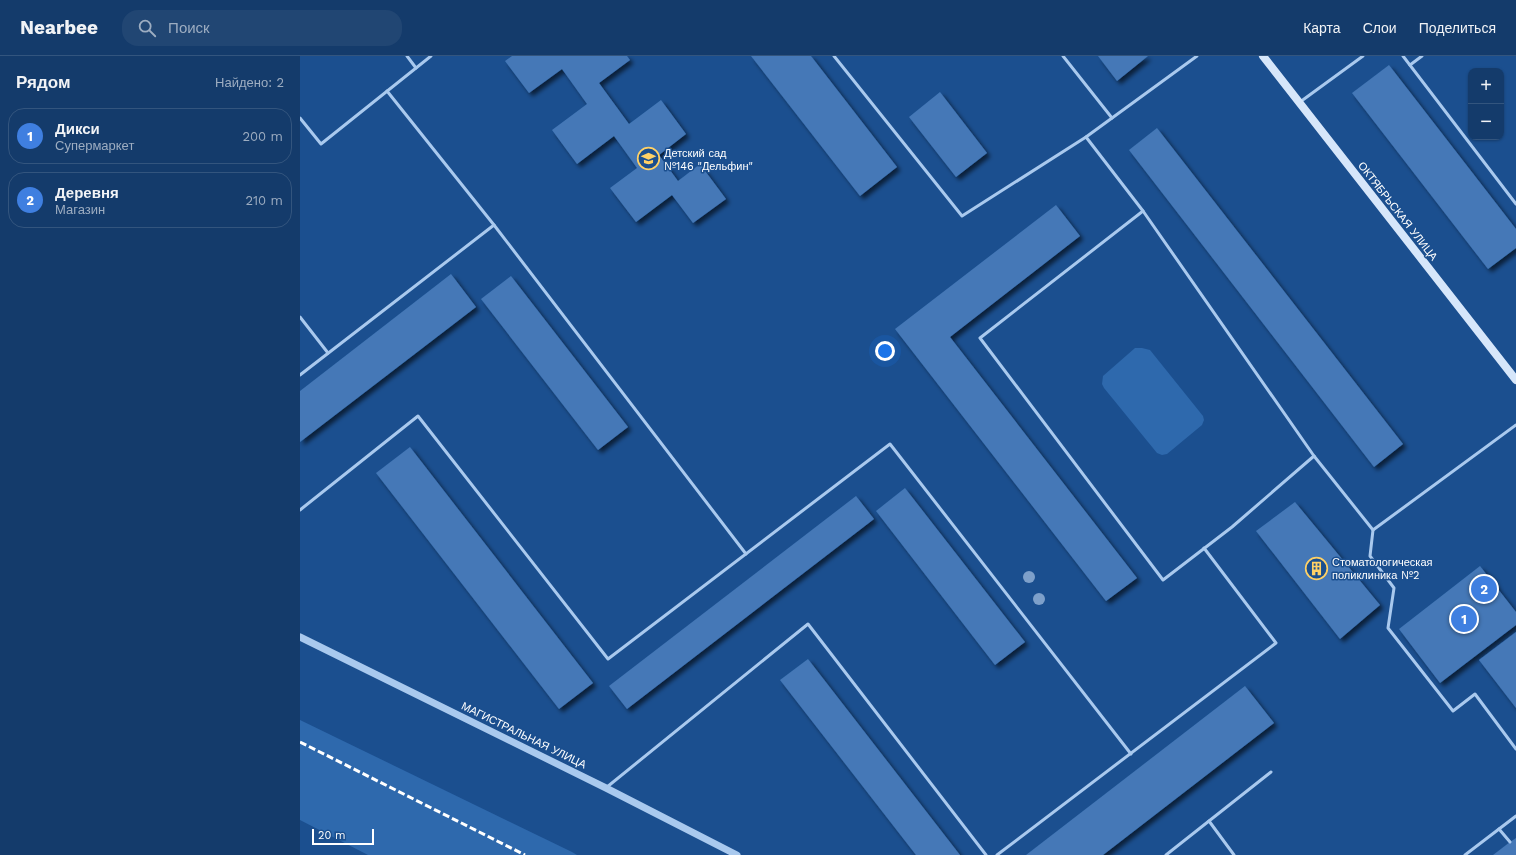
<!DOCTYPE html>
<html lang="ru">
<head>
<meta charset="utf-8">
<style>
	:root { --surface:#143b6b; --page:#214673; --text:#f1f3f6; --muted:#9dadc1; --line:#33557e; --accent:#ffd166 }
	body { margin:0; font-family:"Work Sans",sans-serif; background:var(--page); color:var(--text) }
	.controls { position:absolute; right:12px; top:12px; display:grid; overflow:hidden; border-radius:8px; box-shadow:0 1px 3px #0004 }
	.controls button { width:36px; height:36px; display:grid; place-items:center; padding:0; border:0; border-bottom:1px solid var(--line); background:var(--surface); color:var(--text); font:20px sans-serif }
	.scale { position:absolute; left:12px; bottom:10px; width:62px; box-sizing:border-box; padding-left:4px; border:2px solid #fff; border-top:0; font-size:11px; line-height:14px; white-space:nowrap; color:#fff; -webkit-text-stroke:3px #1b4f8f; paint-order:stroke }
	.you { position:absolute; left:585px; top:295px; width:14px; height:14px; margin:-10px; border:3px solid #fff; border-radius:50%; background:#1a73e8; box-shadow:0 0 0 6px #1a73e833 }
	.badge { display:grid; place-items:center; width:26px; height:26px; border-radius:50%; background:var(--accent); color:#fff; font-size:13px; font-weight:700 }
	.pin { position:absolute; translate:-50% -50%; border:2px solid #fff; box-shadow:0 1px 4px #0006 }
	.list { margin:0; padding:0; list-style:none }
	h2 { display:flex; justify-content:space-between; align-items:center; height:52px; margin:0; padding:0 16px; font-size:17px }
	h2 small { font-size:13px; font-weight:400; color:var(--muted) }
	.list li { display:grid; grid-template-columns:26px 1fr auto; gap:12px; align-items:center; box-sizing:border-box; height:56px; margin:0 8px 8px; padding:0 8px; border:1px solid var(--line); border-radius:16px }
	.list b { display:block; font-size:15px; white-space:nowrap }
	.list p { margin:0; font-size:13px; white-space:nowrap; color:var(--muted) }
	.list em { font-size:13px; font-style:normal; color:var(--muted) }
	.icon { flex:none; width:22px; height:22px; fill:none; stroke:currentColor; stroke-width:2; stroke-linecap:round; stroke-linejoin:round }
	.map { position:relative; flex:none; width:1216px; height:799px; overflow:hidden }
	header { display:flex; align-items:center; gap:24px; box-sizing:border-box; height:56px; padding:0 20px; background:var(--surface); border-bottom:1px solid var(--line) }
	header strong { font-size:19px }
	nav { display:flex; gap:22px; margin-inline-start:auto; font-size:14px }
	.search { width:280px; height:36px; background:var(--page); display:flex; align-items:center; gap:10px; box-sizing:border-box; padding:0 14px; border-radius:16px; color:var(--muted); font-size:15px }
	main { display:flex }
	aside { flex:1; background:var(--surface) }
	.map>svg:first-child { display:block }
</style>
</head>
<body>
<header>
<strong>Nearbee</strong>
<div class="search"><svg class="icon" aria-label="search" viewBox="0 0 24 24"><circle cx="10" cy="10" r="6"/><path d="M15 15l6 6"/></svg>Поиск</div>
<nav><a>Карта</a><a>Слои</a><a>Поделиться</a></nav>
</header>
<main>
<aside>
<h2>Рядом<small>Найдено: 2</small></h2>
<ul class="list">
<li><span class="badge" style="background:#3f7fe0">1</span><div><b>Дикси</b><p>Супермаркет</p></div><em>200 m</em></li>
<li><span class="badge" style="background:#3f7fe0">2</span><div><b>Деревня</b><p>Магазин</p></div><em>210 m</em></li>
</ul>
</aside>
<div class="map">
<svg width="1216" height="799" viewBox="0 0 1216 799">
	<defs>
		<filter id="shadow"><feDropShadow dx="3.5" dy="3.5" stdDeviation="2" flood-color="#0009"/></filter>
	</defs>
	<rect width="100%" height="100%" fill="#1b4f8f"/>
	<g fill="#2e69ad">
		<path d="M835 292H842L850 294 903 360 904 364 902 369 867 398 862 399 857 397 804 332 802 328 803 320Z"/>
		<path d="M0 664 272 796 277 799H68L0 764Z"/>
	</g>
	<g fill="#4478b7" filter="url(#shadow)">
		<path d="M212 0H327L330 4 299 27 329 68 361 44 386 78 359 99 378 125 400 108 426 143 393 167 372 139 336 166 310 132 337 112 314 80 277 108 252 74 287 48 262 13 229 37 205 5Z"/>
		<path d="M451 0H511L597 111 560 140Z"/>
		<path d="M798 0H848L817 25Z"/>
		<path d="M1089 9 1216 173V192L1188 213 1052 37Z"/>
		<path d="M640 36 687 97 656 121 609 61Z"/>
		<path d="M857 72 1103 388 1074 411 829 94Z"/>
		<path d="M756 149 780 180 650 281 837 522 806 545 595 273Z"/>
		<path d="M151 218 176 251 0 386V335Z"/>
		<path d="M211 220 328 371 298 394 181 243Z"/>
		<path d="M110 391 293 627 259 653 76 417Z"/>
		<path d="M605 432 725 586 695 609 576 455Z"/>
		<path d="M556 440 574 463 327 653 309 630Z"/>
		<path d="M995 446 1080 549 1040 583 956 475Z"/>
		<path d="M1180 510 1216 556V569L1140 627 1099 573Z"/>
		<path d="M1216 576V652L1179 604Z"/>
		<path d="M508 603 660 799H616L480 624Z"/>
		<path d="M945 630 974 667 803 799H726Z"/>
		<path d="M1216 782V799H1193L1210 786Z"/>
	</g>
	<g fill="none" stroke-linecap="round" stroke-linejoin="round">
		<g stroke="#a9c9ee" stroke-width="3">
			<path d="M107 0 116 12"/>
			<path d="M534 0 662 160 786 81"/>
			<path d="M763 0 812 62"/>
			<path d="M897 0 786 81 843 155 1014 400 1073 474 1216 369"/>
			<path d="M1103 0 1216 148"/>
			<path d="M1110 9 1122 0"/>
			<path d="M87 35 194 169"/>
			<path d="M1000 46 1063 0"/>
			<path d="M0 62 21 88 131 0"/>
			<path d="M843 155 680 282 863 524 932 471 1014 400"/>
			<path d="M0 261 28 297"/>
			<path d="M0 319 194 169 446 498"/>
			<path d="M0 454 118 360 308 603 590 388 831 698"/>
			<path d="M1073 474 1070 500 1094 532 1088 572 1153 655 1175 638 1216 693"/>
			<path d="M307 731 508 568 686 799"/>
			<path d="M909 765 934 799"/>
			<path d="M1199 773 1210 786"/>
			<path d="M697 799 976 587 904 492"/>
			<path d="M866 799 971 716"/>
			<path d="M1165 799 1216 760"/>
		</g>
		<path stroke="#a9c9ee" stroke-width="7" d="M0 581 306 732 437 799"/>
		<path stroke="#d6e6fa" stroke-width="8" d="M963 0 1216 324"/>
		<path stroke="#fff" stroke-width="3" stroke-dasharray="7 3" stroke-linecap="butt" d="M0 686 225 799"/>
	</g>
	<g fill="#7ea0ca">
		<circle cx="729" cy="521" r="6"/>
		<circle cx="739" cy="543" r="6"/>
	</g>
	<defs>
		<symbol id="school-ring" viewBox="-11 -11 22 22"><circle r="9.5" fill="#1b4f8f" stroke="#ffd166" stroke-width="1.5"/><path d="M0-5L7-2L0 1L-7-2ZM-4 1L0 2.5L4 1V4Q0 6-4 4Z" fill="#ffd166"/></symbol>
		<symbol id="building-ring" viewBox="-11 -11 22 22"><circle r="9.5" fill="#1b4f8f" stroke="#ffd166" stroke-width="1.5"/><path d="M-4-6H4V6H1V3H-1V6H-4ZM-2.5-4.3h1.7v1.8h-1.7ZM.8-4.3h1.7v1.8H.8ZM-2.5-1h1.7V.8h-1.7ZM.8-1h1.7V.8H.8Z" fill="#ffd166"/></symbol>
	</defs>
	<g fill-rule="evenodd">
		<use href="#school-ring" x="336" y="90" width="25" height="25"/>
		<use href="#building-ring" x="1004" y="500" width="25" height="25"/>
	</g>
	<g text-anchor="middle" stroke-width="3" stroke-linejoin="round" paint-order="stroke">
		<g font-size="11" fill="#fff" stroke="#1b4f8f" text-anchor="start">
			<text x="364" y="101">Детский сад<tspan x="364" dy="13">№146 "Дельфин"</tspan></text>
			<text x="1032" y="510">Стоматологическая<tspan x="1032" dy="13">поликлиника №2</tspan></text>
		</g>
		<g font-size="11" fill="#fff" stroke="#1b4f8f">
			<text transform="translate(1098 155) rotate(52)" y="4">ОКТЯБРЬСКАЯ УЛИЦА</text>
			<text transform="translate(224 679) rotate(26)" y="4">МАГИСТРАЛЬНАЯ УЛИЦА</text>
		</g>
	</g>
</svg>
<div class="controls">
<button>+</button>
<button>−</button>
</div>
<div class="scale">20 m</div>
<div class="you"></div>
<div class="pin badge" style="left:1164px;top:563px;background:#3f7fe0">1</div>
<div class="pin badge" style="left:1184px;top:533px;background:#3f7fe0">2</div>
</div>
</main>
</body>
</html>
